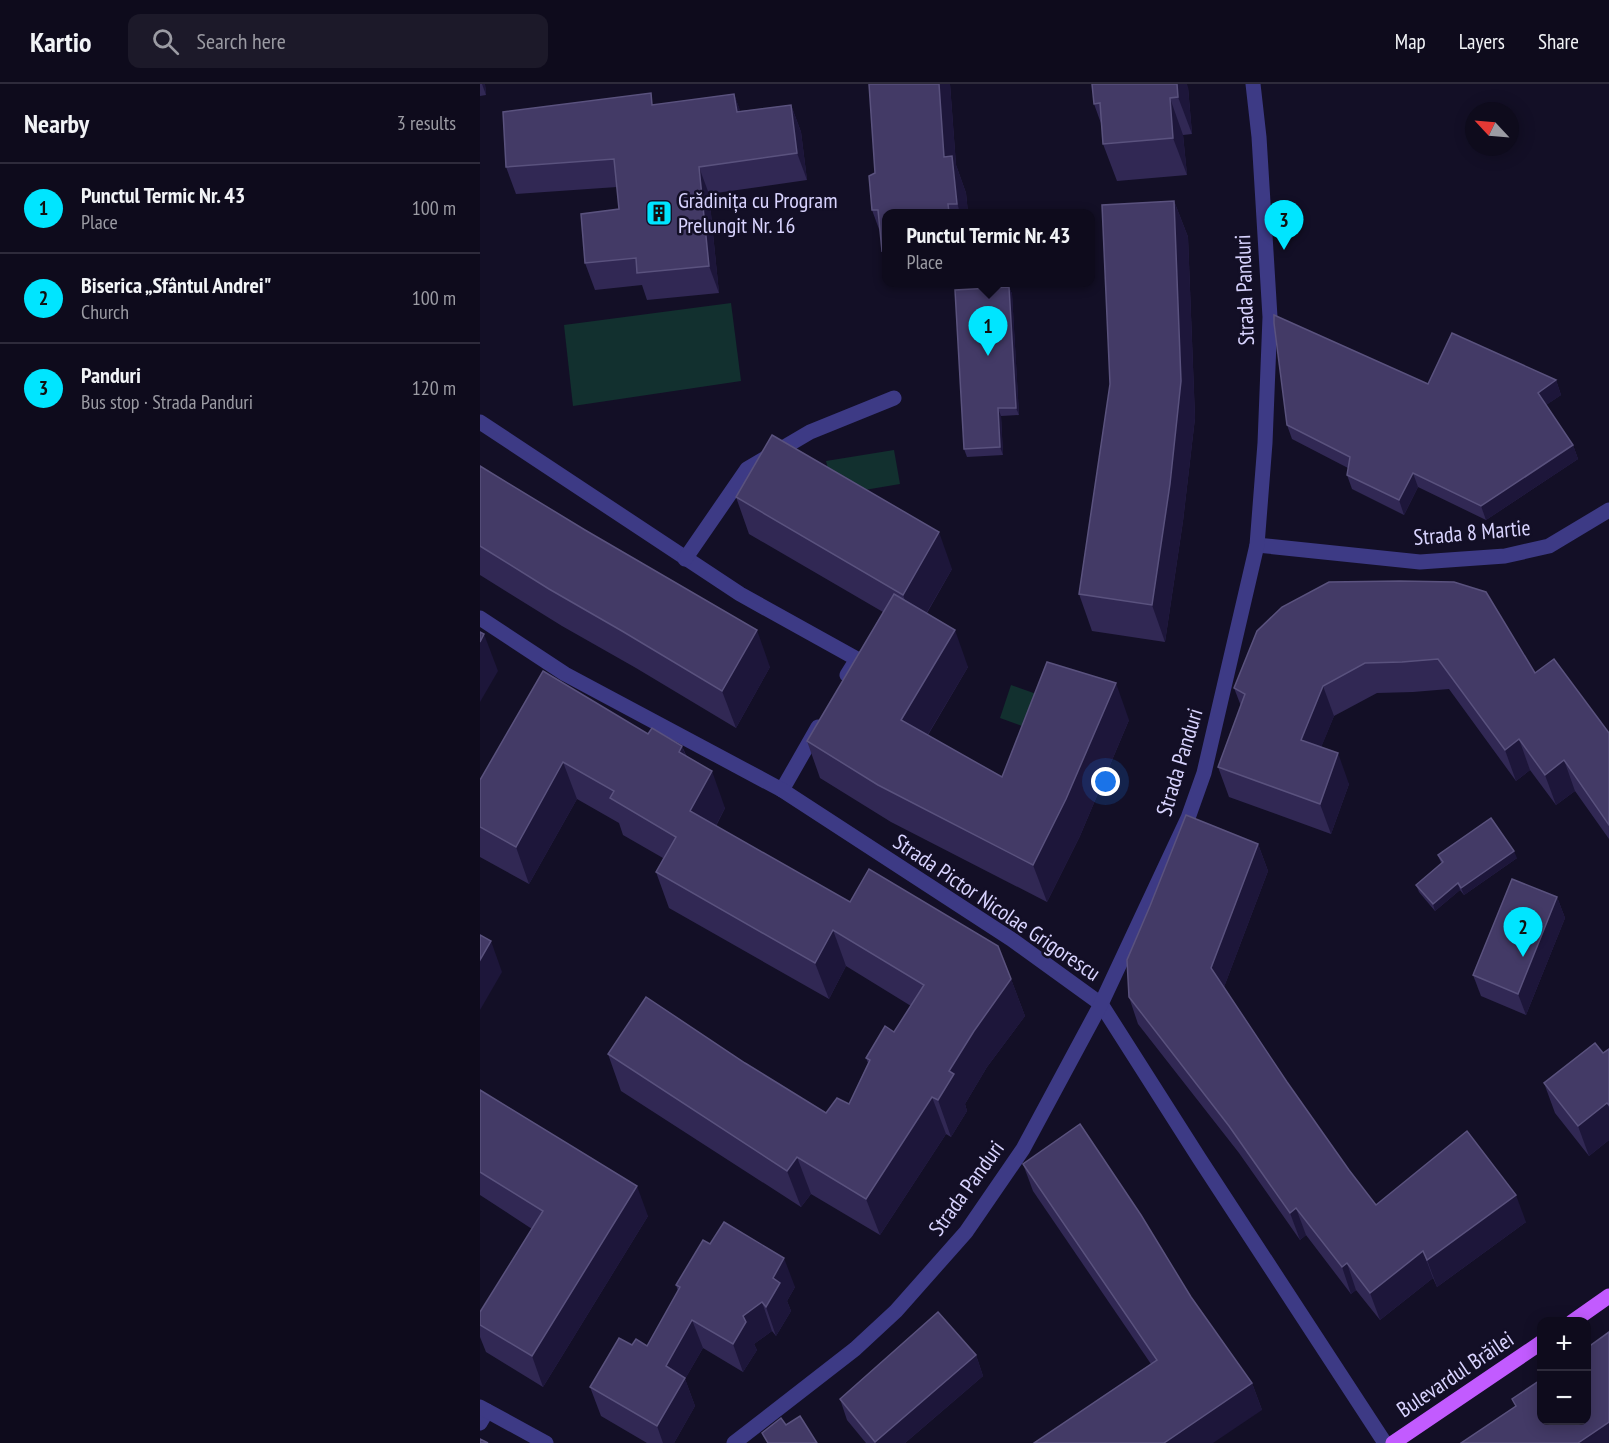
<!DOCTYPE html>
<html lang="en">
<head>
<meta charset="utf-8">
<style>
	:root { --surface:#0e0b1c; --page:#1c1929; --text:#f1f3f6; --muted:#9b9ba3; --line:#2e2b3b; --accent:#00e5ff }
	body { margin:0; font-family:"PT Sans Narrow",sans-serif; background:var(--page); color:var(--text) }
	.controls { position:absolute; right:18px; bottom:18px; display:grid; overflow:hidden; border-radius:12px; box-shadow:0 3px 15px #0003 }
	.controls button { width:54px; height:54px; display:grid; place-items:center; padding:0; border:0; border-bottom:2px solid var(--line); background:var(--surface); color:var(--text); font:30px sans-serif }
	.compass { position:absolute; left:985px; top:18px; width:54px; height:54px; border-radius:50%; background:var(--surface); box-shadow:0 3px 15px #0003; rotate:296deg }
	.you { position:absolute; left:626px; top:698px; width:21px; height:21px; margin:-15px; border:4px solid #fff; border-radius:50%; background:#1a73e8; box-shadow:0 0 0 9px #1a73e833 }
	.badge { display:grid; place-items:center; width:39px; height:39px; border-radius:50%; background:var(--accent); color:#111; font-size:20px; font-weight:700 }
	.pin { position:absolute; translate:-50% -50px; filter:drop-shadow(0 2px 3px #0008) }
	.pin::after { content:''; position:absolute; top:32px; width:21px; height:18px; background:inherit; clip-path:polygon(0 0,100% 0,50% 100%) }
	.popup { position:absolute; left:402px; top:125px; width:213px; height:78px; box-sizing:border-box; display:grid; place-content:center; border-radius:12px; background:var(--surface); filter:drop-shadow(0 2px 4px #0005); font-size:20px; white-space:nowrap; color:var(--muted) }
	.popup b { font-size:22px; color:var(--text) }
	.popup::after { content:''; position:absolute; left:50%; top:100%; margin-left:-12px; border:12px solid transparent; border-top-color:var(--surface) }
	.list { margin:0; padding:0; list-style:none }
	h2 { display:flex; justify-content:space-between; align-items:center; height:78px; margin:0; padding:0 24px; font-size:26px }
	h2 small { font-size:20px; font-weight:400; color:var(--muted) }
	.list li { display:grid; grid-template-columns:39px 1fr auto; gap:18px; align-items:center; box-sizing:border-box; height:90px; padding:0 24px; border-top:2px solid var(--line) }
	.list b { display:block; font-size:22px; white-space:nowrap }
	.list p { margin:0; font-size:20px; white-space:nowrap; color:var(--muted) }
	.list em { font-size:20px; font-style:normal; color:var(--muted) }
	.icon { flex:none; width:33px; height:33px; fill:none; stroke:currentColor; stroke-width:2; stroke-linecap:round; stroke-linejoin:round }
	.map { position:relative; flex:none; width:1129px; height:1359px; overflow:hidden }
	header { display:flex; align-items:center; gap:36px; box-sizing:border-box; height:84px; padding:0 30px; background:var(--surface); border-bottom:2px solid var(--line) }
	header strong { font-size:28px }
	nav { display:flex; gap:33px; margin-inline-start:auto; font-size:21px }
	.search { width:420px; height:54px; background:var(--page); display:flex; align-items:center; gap:15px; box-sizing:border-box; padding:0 21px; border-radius:12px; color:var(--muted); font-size:22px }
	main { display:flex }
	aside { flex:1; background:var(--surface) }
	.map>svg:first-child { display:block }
</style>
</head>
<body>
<header>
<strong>Kartio</strong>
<div class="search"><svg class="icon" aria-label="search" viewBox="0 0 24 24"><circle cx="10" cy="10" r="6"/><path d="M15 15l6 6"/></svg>Search here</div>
<nav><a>Map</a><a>Layers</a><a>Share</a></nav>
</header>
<main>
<aside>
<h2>Nearby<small>3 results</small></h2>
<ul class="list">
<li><span class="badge">1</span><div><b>Punctul Termic Nr. 43</b><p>Place</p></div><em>100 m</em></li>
<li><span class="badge">2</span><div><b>Biserica „Sfântul Andrei&quot;</b><p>Church</p></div><em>100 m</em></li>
<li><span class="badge">3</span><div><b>Panduri</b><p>Bus stop · Strada Panduri</p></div><em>120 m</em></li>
</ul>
</aside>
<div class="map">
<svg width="1129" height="1359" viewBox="0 0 1129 1359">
	<rect width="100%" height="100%" fill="#130f26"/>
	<g fill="#12302f">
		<path d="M251 219 261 297 93 322 84 241Z"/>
		<path d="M414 366 420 400 355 411 346 377Z"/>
		<path d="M531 601 562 612 550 645 520 634Z"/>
	</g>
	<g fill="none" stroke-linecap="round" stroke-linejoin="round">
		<g stroke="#3d3a85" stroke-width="15">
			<path d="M0 338 260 510 377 575 367 591"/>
			<path d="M777 461 940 478 1025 472 1069 462 1129 426"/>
			<path d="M205 475 267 385 330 348 414 314"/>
			<path d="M302 706 338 643"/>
			<path d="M0 1339 7 1327"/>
		</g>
		<g stroke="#3d3a85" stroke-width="15">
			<path d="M0 534 85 590 302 706 531 855 621 920 719 1074 905 1359"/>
			<path d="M0 1323 66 1359"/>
			<path d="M254 1359 375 1265 416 1227 486 1148 543 1065 621 920 708 734 724 689 777 461 785 359 790 233 779 53 773 0"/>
		</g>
		<g stroke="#c25bff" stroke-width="15">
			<path d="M1092 1238 1129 1212"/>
			<path d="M913 1359 1062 1258"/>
		</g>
	</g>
	<g fill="#312854">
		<path d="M0 0H5L6 11 0 12Z"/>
		<path d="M389 0H470L476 81 486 109 488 129H406V178L402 167 400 148 392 126 395 89Z"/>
		<path d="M708 3 712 50 703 51 707 91 637 97 623 60 622 42 614 20Z"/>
		<path d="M254 10 260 27 311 21 321 48 327 96 229 110 239 209 167 216 162 201 115 206 105 179 139 125 137 103 36 110 26 83 175 21Z"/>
		<path d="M694 117 708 153 715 334 703 437 685 558 612 547 599 510Z"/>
		<path d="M413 198H470L415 203Z"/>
		<path d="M529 203 532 210 539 331 521 332 523 371 487 373 484 365Z"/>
		<path d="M1076 296 1081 311 1066 321 1093 361 1098 375 1006 436 938 403 924 431 872 405 867 391 868 384 812 355 807 341 948 300Z"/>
		<path d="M0 382 290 583 256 644 156 584 82 542 0 491Z"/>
		<path d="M256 413 472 485 447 529 488 583 448 651 522 693 649 636 600 752 567 818 411 738 340 694 327 657 403 528 269 450Z"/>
		<path d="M777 547 1055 589 1129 649V755L1095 707 1076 721 1050 686 1036 697 969 605 933 608 897 609 854 632 841 663 869 700 851 750 749 713 738 683 761 622 754 604Z"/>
		<path d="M168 650 202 662 206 671 245 724 236 742 370 818 531 895 545 932 507 983 485 1020 487 1027 471 1053 466 1050 400 1151 331 1110 321 1123 141 1007 128 970 265 979 346 1029 369 1020 388 979 386 974 414 948 431 922 366 882 349 915 189 824 176 788 183 774 143 751 139 739 97 715 49 800 0 773V696Z"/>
		<path d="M778 760 788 787 744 903 807 998 869 1086 896 1121 1046 1138 957 1203 953 1194 900 1236 876 1206 871 1210 826 1151 820 1156 759 1069 658 940 649 913Z"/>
		<path d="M958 771 1037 774 984 811 980 806 955 827 939 808 936 801 961 779Z"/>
		<path d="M1077 813 1085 834 1046 931 1001 912 993 891Z"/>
		<path d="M1129 965V1056L1109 1072 1075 1029 1064 999 1123 969Z"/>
		<path d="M0 1006 168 1132 63 1303 6 1268 0 1253V1228L52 1145 0 1111Z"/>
		<path d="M543 1080 711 1213 772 1299 782 1326 671 1280 553 1107Z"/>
		<path d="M230 1160 315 1203 307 1217 311 1227 296 1252 292 1247 274 1260 277 1266 263 1288 223 1264 205 1295 215 1322 194 1359H167L121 1332 110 1303 152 1261 167 1262 198 1207 196 1201Z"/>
		<path d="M496 1271 503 1292 425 1359H386L367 1336 360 1315Z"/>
	</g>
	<g fill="#1d163a">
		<path d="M2 0H5L6 11Z"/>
		<path d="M459 0H470L476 81 486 109 488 129H480L464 73Z"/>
		<path d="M697 0H707L708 3 712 50 698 13Z"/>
		<path d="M254 10 264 37 257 28Z"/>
		<path d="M690 14 703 51 707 91 693 54Z"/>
		<path d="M311 21 321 48 327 96 317 69Z"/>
		<path d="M219 83 229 110 239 209 229 182Z"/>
		<path d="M694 117 708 153 715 334 703 437 685 558 672 521Z"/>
		<path d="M529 203 532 210 539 331 536 324Z"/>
		<path d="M1076 296 1081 311 1063 323 1058 309Z"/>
		<path d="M518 324 521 332 523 371 520 363Z"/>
		<path d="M1093 361 1098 375 1006 436 1001 422Z"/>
		<path d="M933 389 938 403 924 431 919 416Z"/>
		<path d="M459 448 472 485 436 547 423 511Z"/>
		<path d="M277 546 290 583 256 644 242 607Z"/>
		<path d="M475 546 488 583 435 672 421 636Z"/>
		<path d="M4 550 18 587 0 618V558Z"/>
		<path d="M636 599 649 636 600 752 567 818 553 781Z"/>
		<path d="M843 602 854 632 832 686 821 656Z"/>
		<path d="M1039 655 1050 686 1036 697 1025 666Z"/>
		<path d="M202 662 216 699 199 668Z"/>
		<path d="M858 669 869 700 851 750 840 720Z"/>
		<path d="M1084 676 1095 707 1076 721 1065 691Z"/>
		<path d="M83 678 97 715 49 800 36 763Z"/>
		<path d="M232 687 245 724 224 764 210 727Z"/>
		<path d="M778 760 788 787 741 911 731 884Z"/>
		<path d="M1034 767 1037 774 984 811 981 804Z"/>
		<path d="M978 799 980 806 955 827 953 820Z"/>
		<path d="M1077 813 1085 834 1046 931 1038 910Z"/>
		<path d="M353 846 366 882 349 915 335 879Z"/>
		<path d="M11 857 22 888 0 926V876Z"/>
		<path d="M531 895 545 932 507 983 485 1020 487 1027 471 1053 458 1016 469 987 494 947Z"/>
		<path d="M452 1013 466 1050 400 1151 386 1115Z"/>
		<path d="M1127 1019 1129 1024V1056L1109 1072 1098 1042Z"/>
		<path d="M317 1073 331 1110 321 1123 307 1087Z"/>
		<path d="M157 1102 168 1132 63 1303 52 1272Z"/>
		<path d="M1036 1111 1046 1138 957 1203 947 1176Z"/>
		<path d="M816 1124 826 1151 820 1156 810 1129Z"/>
		<path d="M943 1167 953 1194 900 1236 890 1209Z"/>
		<path d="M304 1174 315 1203 307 1217 311 1227 296 1252 286 1223 293 1194Z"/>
		<path d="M867 1179 876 1206 871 1210 862 1183Z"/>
		<path d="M282 1218 292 1247 274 1260 277 1266 263 1288 253 1260 263 1232Z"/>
		<path d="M212 1236 223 1264 205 1295 215 1322 194 1359H183L177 1342 186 1282Z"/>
		<path d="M496 1271 503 1292 425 1359H396L395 1358Z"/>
		<path d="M772 1299 782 1326 733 1359H684Z"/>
		<path d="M1129 1338V1359H1098Z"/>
	</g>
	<g fill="#433a66" stroke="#5a527e" stroke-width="1.5">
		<path d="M389 0H459L464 73 472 72 477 120H468L469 129H406V166L402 167 398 126H392L389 92 395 89Z"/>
		<path d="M612 0H697L698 13 690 14 693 54 623 60 620 19 614 20Z"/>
		<path d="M171 9 172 21 254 10 257 28 311 21 317 69 219 83 229 182 157 189 156 174 105 179 101 130 139 125 134 75 26 83 23 28Z"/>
		<path d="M694 117 701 297 690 400 672 521 599 510 630 300 622 121Z"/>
		<path d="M529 203 536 324H518L520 363 484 365 475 206Z"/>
		<path d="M794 231 948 300 972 249 1076 296 1058 309 1093 361 1001 422 933 389 919 416 867 391 870 373 807 341 794 239Z"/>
		<path d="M292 351 459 448 423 511 256 413Z"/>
		<path d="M0 382 105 446 277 546 242 607 142 547 69 505 0 462Z"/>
		<path d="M920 497 974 498 1006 508 1055 589 1074 575 1129 649V741L1084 676 1065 691 1039 655 1025 666 958 575 922 578 885 579 843 602 821 656 858 669 840 720 738 683 765 610 754 604 777 547 802 523 849 498Z"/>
		<path d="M414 510 475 546 421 636 522 693 567 578 636 599 586 715 553 781 398 701 327 657Z"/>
		<path d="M0 548 4 550 0 558Z"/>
		<path d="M63 587 168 650 172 644 202 662 199 668 232 687 210 727 370 818 389 785 518 862 531 895 494 947 469 987 474 990 458 1016 452 1013 386 1115 317 1073 307 1087 128 970 166 913 265 979 346 1029 357 1014 369 1020 390 976 386 974 405 942 414 948 444 901 353 846 335 879 176 788 196 753 130 714 134 707 83 678 36 763 0 743V696Z"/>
		<path d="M706 731 778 760 731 884 807 998 869 1086 896 1121 987 1047 1036 1111 947 1176 943 1167 890 1209 867 1179 862 1183 816 1124 810 1129 749 1042 649 913 647 876 670 822Z"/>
		<path d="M1011 734 1034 767 981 804 978 799 953 820 936 801 963 778 958 771Z"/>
		<path d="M1032 795 1077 813 1038 910 993 891Z"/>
		<path d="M0 851 11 857 0 876Z"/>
		<path d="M1115 959 1123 969 1129 965V1021L1127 1019 1098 1042 1064 999Z"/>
		<path d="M0 1006 157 1102 52 1272 0 1241V1228L63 1127 0 1088Z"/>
		<path d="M600 1040 661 1131 711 1213 772 1299 684 1359H554L677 1276 543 1080Z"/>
		<path d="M244 1138 304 1174 293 1194 300 1199 286 1223 282 1218 263 1232 266 1238 253 1260 212 1236 186 1282 205 1294 177 1342 110 1303 139 1254 152 1261 156 1255 167 1262 200 1203 196 1201 223 1156 230 1160Z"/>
		<path d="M458 1228 496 1271 395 1358 360 1315Z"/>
		<path d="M1129 1248V1338L1098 1359H981L1036 1322 1032 1315 1062 1295V1336H1107V1264Z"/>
		<path d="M320 1332 337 1359H288L282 1349 301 1334 306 1341Z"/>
		<path d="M0 1355 8 1359H0Z"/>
	</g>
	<defs>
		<symbol id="building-square" viewBox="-11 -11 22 22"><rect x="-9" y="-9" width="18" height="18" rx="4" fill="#00e5ff" stroke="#130f26"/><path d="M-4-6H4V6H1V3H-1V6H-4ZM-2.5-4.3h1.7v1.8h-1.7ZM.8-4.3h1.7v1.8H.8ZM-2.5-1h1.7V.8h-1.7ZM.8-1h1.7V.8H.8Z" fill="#111"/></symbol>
	</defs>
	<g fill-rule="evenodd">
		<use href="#building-square" x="164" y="114" width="30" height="30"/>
	</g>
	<g text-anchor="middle" stroke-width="5" stroke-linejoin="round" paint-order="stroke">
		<g font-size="22" fill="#d9d4ff" stroke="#130f26" text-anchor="start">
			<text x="198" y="124">Grădinița cu Program<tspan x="198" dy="25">Prelungit Nr. 16</tspan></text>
		</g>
		<g font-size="22" fill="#d9d4ff" stroke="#130f26">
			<text transform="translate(764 206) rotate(-92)" y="8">Strada Panduri</text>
			<text transform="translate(992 448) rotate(-5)" y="8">Strada 8 Martie</text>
			<text transform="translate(699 678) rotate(-73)" y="8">Strada Panduri</text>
			<text transform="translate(517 823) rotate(34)" y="8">Strada Pictor Nicolae Grigorescu</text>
			<text transform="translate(486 1104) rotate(-54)" y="8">Strada Panduri</text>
			<text transform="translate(975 1290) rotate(-34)" y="8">Bulevardul Brăilei</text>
		</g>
	</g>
</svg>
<div class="controls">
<button>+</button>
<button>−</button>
</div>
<svg class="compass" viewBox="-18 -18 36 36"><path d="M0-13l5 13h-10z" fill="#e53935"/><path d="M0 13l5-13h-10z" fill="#9b9ba3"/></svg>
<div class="you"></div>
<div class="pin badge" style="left:508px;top:272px">1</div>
<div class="popup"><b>Punctul Termic Nr. 43</b>Place</div>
<div class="pin badge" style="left:1043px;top:873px">2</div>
<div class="pin badge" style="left:804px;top:166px">3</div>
</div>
</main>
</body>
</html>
